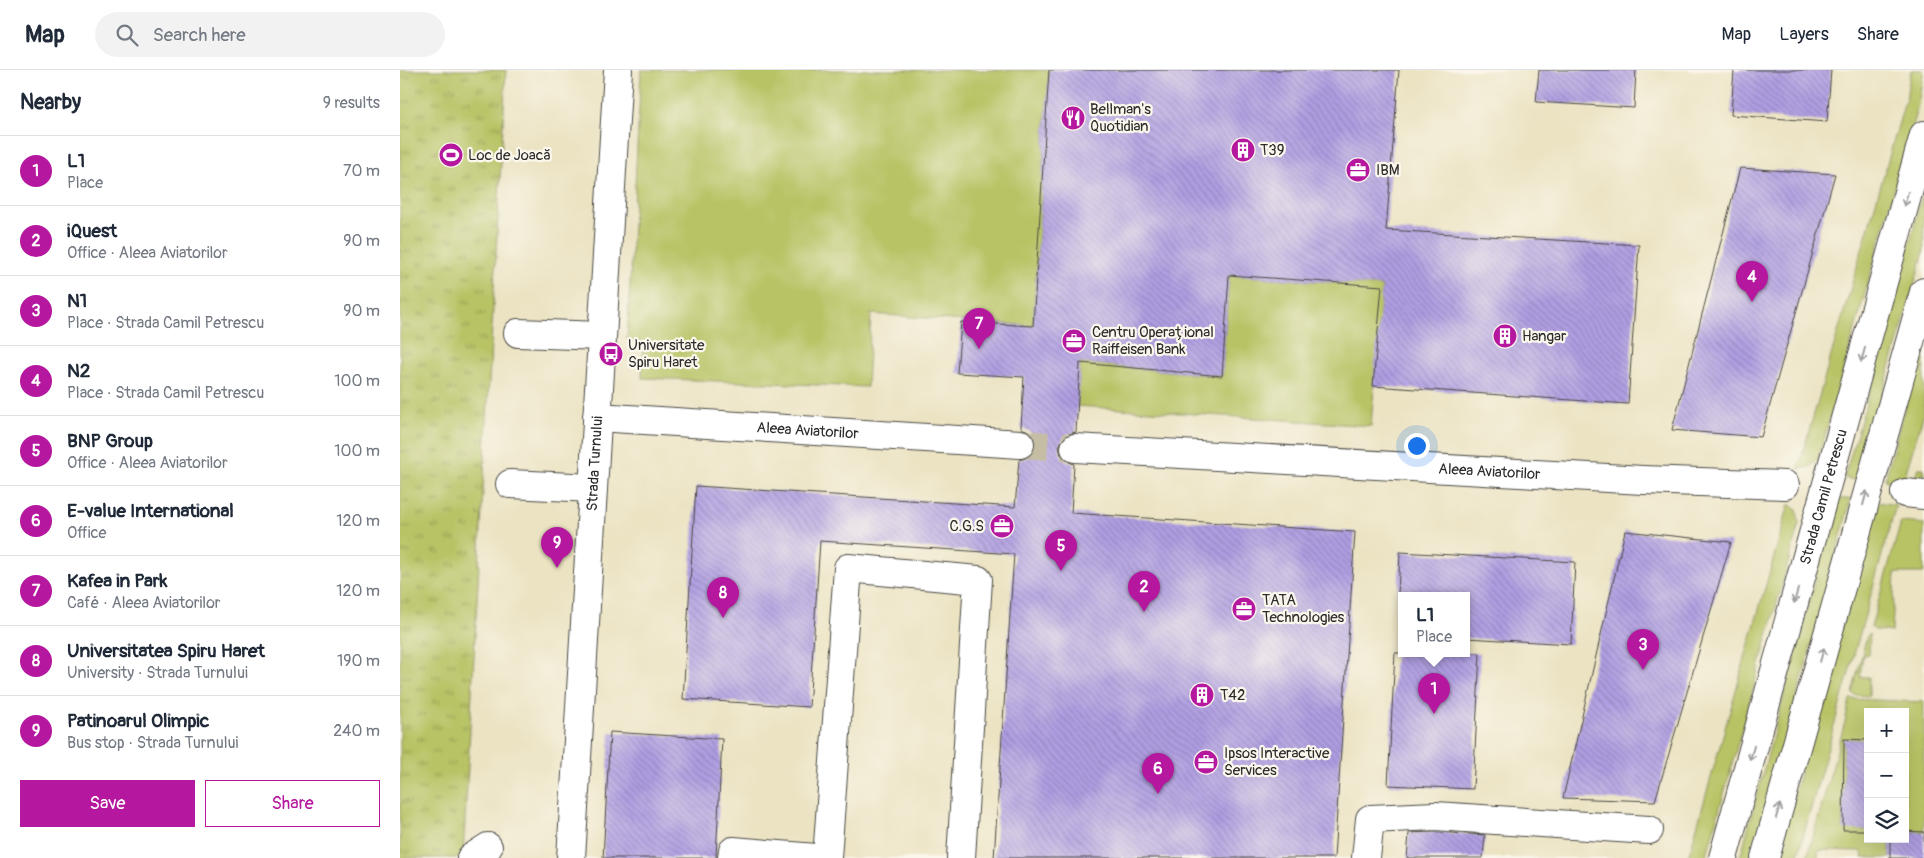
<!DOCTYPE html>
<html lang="en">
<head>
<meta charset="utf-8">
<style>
	:root { --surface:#fff; --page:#f2f2f3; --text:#1f2937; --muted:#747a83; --line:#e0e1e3; --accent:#b5179e }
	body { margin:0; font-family:Pangolin,sans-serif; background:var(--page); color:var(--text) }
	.controls { position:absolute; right:15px; bottom:15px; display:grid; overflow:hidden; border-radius:0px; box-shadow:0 5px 20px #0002 }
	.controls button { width:45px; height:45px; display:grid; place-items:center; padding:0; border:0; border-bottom:1px solid var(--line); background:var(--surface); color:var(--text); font:25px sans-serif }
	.you { position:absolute; left:1016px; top:375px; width:18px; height:18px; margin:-12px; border:4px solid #fff; border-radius:50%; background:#1a73e8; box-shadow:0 0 0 8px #1a73e833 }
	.badge { display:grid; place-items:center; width:32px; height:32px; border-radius:50%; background:var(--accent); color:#fff; font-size:16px; font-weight:700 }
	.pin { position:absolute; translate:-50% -41px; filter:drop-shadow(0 1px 2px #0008) }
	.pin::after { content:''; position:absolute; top:26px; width:18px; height:15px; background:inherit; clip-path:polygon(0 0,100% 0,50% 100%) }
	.popup { position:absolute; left:998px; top:522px; width:72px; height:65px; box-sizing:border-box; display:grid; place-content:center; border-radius:0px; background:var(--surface); filter:drop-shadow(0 1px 4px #0005); font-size:16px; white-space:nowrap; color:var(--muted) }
	.popup b { font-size:19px; color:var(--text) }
	.popup::after { content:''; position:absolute; left:50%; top:100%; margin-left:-10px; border:10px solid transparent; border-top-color:var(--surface) }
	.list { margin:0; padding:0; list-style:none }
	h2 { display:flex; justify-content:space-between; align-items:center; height:65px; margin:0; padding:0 20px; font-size:21px }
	h2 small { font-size:16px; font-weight:400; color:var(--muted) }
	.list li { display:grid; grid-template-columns:32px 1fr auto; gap:15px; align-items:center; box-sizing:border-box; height:70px; padding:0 20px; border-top:1px solid var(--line) }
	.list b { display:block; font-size:19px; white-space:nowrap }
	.list p { margin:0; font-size:16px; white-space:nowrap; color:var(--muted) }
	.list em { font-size:16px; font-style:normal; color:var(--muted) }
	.actions { display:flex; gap:10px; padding:15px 20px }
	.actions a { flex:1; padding:11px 0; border:1px solid var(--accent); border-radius:0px; text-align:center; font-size:18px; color:var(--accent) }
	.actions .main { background:var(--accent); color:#fff }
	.icon { flex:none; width:28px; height:28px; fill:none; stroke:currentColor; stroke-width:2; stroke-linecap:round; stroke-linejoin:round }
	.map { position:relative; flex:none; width:1524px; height:788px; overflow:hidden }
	header { display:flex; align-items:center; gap:30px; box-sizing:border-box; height:70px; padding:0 25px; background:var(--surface); border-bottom:1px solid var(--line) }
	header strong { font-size:24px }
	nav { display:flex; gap:28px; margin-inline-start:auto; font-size:18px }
	.search { width:350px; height:45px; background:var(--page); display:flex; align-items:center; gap:12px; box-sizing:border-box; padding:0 18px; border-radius:28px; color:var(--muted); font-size:19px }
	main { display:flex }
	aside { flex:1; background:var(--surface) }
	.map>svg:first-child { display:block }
</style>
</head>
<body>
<header>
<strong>Map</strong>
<div class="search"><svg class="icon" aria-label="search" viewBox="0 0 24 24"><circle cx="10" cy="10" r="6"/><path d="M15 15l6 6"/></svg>Search here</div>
<nav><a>Map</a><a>Layers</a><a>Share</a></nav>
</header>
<main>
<aside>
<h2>Nearby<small>9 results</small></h2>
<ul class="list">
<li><span class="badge">1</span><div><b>L1</b><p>Place</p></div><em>70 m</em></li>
<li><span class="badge">2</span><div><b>iQuest</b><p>Office · Aleea Aviatorilor</p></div><em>90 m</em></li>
<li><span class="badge">3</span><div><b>N1</b><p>Place · Strada Camil Petrescu</p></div><em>90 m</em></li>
<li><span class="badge">4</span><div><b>N2</b><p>Place · Strada Camil Petrescu</p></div><em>100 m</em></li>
<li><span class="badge">5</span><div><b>BNP Group</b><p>Office · Aleea Aviatorilor</p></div><em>100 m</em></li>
<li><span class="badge">6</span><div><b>E-value International</b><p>Office</p></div><em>120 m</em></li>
<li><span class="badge">7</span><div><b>Kafea in Park</b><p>Café · Aleea Aviatorilor</p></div><em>120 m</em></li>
<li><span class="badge">8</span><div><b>Universitatea Spiru Haret</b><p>University · Strada Turnului</p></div><em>190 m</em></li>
<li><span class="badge">9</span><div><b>Patinoarul Olimpic</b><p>Bus stop · Strada Turnului</p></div><em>240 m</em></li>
</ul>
<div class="actions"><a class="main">Save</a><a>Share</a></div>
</aside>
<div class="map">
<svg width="1524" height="788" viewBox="0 0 1524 788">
	<defs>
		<pattern id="park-tufts" width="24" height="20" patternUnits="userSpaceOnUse" patternTransform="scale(1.25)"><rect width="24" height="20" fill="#b8c365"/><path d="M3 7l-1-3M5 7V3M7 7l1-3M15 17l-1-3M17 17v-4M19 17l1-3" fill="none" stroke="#969f53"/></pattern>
		<pattern id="building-back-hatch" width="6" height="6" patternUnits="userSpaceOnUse" patternTransform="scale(1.25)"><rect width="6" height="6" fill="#b09ee3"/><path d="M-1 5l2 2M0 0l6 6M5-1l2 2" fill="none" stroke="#8f81b8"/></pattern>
	</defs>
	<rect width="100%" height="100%" fill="#fbf7ec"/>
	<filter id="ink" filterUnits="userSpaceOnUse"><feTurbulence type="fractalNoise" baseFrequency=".02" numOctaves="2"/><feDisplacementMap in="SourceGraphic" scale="10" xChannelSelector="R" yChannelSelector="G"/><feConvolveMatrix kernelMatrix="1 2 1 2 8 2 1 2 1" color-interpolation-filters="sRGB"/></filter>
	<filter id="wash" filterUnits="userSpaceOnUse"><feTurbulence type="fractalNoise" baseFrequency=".0096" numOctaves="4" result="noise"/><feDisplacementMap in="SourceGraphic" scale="20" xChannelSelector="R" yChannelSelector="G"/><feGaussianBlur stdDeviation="1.12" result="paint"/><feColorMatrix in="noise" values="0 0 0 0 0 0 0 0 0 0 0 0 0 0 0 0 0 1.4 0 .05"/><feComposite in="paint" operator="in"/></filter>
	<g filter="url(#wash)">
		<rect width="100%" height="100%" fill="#ebe3c2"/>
		<g fill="#b8c365" stroke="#727748">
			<path d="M241 0H649L633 256 471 244 467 317 242 308 243 272 227 270Z"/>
			<path d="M1511 0H1524L1518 35 1418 390 1407 398 1398 399 1489 87 1506 28Z"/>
			<path d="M1524 119V182L1457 410 1444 408 1471 317Z"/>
			<path d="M829 205 982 216 971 356 677 336 680 293 822 306Z"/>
			<path d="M1524 268V343L1502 415 1485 410Z"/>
			<path d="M1518 398H1524V412L1514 411Z"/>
			<path d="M1437 429H1451L1353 788H1340Z"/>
			<path d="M1477 432 1496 435 1397 788H1376Z"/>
			<path d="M1389 434 1397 440 1399 454 1306 788H1288Z"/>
			<path d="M1501 452 1524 454V503H1495L1492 562 1475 560 1471 557Z"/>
			<path d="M1470 564 1469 584 1463 585 1460 607H1469V626L1454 625 1452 623 1467 566Z"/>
			<path d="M1450 629 1524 632V762L1505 761V642H1468V670L1444 669 1443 759 1468 760V769H1490V788H1463L1462 781 1419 780 1418 788H1407L1445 652Z"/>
		</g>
		<path fill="url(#park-tufts)" stroke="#727748" d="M0 0H106L63 788H0Z"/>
		<g id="blocks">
			<g fill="url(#building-back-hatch)">
				<path d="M649 0H999L986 160 1239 175 1228 334 973 316 982 216 829 205 822 306 680 293 676 362 668 364 662 370 659 377 661 385 667 391 674 394 671 443 955 462 934 788H594L614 484 420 471 409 637 283 629 296 416 615 437 619 390 626 388 633 383 636 375 634 368 629 361 621 358 624 307 557 303 561 252 633 256Z"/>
				<path d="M1139 0H1236L1234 38 1136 32Z"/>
				<path d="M1334 0H1431L1427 52 1331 45Z"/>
				<path d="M1340 98 1435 104 1361 367 1272 360Z"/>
				<path d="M1225 461 1331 472 1255 731 1163 728Z"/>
				<path d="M1000 482 1175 492 1171 574 1066 568V525H998Z"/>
				<path d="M995 583H1080L1073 719 988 715Z"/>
				<path d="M210 662 322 669 316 788H203Z"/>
				<path d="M1444 669 1468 670V760H1443Z"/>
				<path d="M1505 761 1524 762V788H1490V769H1505Z"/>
				<path d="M1035 762 1085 765 1083 788H1007L1009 763Z"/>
			</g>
		</g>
	</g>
	<g filter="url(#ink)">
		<use href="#blocks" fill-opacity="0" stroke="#484742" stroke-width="1"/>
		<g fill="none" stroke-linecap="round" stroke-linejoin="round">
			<path stroke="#c5bea4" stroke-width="28" stroke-dasharray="28 14" stroke-linecap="butt" d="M620 374 675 378"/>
			<defs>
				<g id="minor">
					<path d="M118 263 202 266"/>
					<path id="s1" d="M197 347 620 374"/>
					<path id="s2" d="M675 378 1243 410 1385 415"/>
					<path d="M110 414 193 418"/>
					<path d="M1505 423 1524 425"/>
					<path d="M71 788 88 777"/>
					<path id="s3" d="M171 788 218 0"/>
					<path d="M332 788 333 781 416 788"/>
					<path d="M427 788 448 498 578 510 561 788"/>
					<path d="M966 788 970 749 1035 746 1249 760"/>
					<path id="s4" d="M1323 788 1524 65"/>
					<path d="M1365 788 1524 222"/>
				</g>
			</defs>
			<use href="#minor" stroke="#484742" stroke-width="30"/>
			<use href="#minor" stroke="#fff" stroke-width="28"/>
		</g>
		<defs><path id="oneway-shaft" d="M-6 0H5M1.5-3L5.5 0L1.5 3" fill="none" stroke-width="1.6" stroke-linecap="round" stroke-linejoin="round" transform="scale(1.25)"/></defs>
		<g stroke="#a0a0a0">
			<use href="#oneway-shaft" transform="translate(1506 129) rotate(106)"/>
			<use href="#oneway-shaft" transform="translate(1463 285) rotate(106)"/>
			<use href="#oneway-shaft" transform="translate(1465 428) rotate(-75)"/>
			<use href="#oneway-shaft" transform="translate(1396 526) rotate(106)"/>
			<use href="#oneway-shaft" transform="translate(1422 585) rotate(-74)"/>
			<use href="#oneway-shaft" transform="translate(1352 683) rotate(106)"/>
			<use href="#oneway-shaft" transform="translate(1378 741) rotate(-74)"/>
		</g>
	</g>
	<defs>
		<symbol id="restaurant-disc" viewBox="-11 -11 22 22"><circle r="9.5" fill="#b5179e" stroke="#fbf7ec"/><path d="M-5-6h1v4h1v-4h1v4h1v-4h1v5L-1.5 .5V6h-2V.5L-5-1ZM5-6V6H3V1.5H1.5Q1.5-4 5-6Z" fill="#fff"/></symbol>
		<symbol id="building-disc" viewBox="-11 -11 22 22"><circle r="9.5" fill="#b5179e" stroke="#fbf7ec"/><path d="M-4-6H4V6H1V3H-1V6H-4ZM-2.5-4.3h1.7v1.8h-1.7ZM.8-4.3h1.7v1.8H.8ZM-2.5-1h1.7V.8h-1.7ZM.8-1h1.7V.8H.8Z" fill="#fff"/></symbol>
		<symbol id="stadium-disc" viewBox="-11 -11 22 22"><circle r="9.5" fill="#b5179e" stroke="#fbf7ec"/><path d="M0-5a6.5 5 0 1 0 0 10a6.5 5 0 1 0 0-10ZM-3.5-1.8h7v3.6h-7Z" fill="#fff"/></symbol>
		<symbol id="office-disc" viewBox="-11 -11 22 22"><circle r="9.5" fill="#b5179e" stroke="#fbf7ec"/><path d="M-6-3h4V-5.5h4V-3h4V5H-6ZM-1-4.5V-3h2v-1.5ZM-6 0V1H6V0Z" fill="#fff"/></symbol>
		<symbol id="bus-disc" viewBox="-11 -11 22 22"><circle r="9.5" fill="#b5179e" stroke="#fbf7ec"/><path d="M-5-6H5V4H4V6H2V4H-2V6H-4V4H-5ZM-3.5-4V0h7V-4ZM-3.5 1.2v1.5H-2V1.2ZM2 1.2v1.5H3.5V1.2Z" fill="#fff"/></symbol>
	</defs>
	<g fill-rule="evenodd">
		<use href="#restaurant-disc" x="659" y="34" width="28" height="28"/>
		<use href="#building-disc" x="829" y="66" width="28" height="28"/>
		<use href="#stadium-disc" x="37" y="71" width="28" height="28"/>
		<use href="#office-disc" x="944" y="86" width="28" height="28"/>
		<use href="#building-disc" x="1091" y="252" width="28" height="28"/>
		<use href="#office-disc" x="660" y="257" width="28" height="28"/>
		<use href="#bus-disc" x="197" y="270" width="28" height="28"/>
		<use href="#office-disc" x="588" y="442" width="28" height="28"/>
		<use href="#office-disc" x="830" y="525" width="28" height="28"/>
		<use href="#building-disc" x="788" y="611" width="28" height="28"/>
		<use href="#office-disc" x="792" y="678" width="28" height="28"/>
	</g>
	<g text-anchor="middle" stroke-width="4.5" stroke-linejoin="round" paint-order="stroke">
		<g font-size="15" fill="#2b2b2b" stroke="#fbf7ec" text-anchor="start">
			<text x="690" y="44">Bellman's<tspan x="690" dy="17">Quotidian</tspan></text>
			<text x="860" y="85">T39</text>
			<text x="68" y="90">Loc de Joacă</text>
			<text x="976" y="105">IBM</text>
			<text x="692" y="267">Centru Operațional<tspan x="692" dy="17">Raiffeisen Bank</tspan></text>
			<text x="1122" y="271">Hangar</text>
			<text x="228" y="280">Universitate<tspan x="228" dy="17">Spiru Haret</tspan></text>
			<text x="584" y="461" text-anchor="end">C.G.S</text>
			<text x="862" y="535">TATA<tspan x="862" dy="17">Technologies</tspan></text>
			<text x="820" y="630">T42</text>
			<text x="824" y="688">Ipsos Interactive<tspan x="824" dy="17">Services</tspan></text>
		</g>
		<g font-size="15" fill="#2b2b2b" stroke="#fbf7ec">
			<text dy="5" stroke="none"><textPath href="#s1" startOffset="211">Aleea Aviatorilor</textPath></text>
			<text dy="5" stroke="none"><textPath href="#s3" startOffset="395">Strada Turnului</textPath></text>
			<text dy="5" stroke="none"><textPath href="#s2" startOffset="415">Aleea Aviatorilor</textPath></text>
			<text dy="5" stroke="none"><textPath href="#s4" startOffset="375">Strada Camil Petrescu</textPath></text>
		</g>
	</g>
</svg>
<div class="controls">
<button>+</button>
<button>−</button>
<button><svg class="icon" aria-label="layers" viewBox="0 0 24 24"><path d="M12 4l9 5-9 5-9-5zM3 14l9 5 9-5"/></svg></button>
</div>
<div class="you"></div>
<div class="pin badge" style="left:1034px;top:644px">1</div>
<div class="popup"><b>L1</b>Place</div>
<div class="pin badge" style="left:744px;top:542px">2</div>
<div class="pin badge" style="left:1243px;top:600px">3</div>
<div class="pin badge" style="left:1352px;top:232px">4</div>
<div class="pin badge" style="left:661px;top:501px">5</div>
<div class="pin badge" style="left:758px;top:724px">6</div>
<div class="pin badge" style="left:579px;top:279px">7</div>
<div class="pin badge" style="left:323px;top:548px">8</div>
<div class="pin badge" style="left:157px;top:498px">9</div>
</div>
</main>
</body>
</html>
